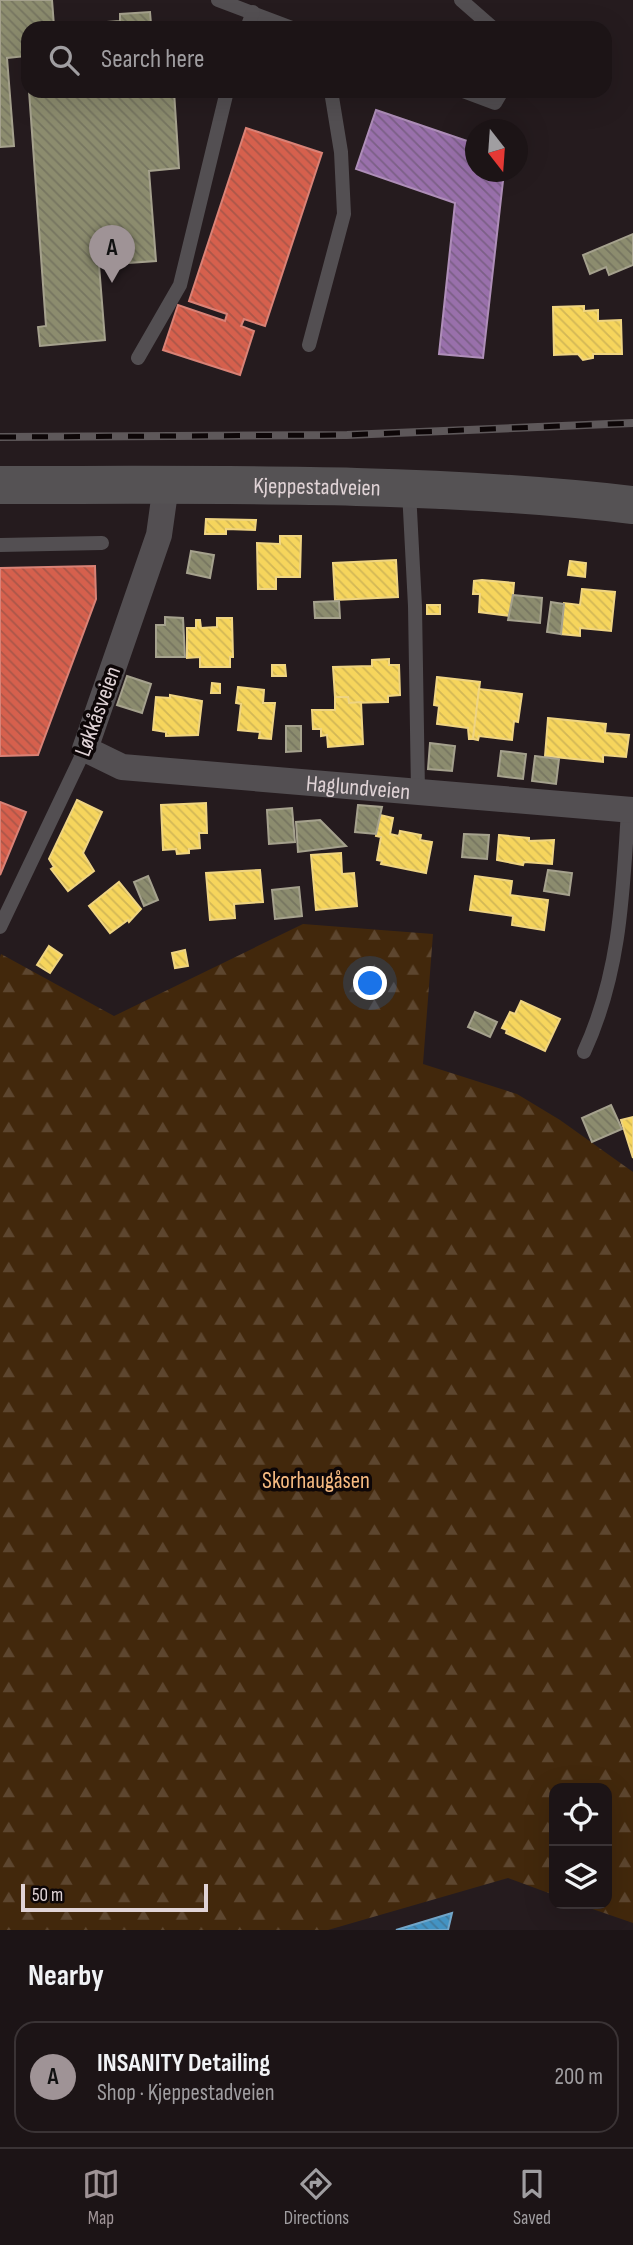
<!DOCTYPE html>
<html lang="en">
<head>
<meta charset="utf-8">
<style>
	:root { --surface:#1c1416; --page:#292123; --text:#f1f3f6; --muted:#a09ea1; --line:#3a3335; --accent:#9f9396 }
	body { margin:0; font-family:"Sofia Sans Condensed",sans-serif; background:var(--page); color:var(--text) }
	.controls { position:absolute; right:21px; bottom:21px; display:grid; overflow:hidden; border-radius:14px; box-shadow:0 7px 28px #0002 }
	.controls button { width:63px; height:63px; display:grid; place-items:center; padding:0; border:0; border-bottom:2px solid var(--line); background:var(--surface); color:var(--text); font:35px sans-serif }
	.compass { position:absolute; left:465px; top:119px; width:63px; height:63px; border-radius:50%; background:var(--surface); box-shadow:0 7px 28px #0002; rotate:163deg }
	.scale { position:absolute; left:21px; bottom:18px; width:187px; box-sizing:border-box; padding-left:7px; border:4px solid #e0d3d6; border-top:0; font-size:19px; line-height:24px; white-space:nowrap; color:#e0d3d6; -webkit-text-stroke:5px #0d0607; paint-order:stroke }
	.you { position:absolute; left:371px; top:984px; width:24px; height:24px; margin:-18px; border:5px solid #fff; border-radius:50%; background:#1a73e8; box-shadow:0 0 0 10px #1a73e833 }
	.badge { display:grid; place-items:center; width:46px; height:46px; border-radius:50%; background:var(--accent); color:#111; font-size:23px; font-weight:700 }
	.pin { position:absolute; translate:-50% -58px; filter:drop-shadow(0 2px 4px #0008) }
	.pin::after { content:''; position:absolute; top:37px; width:24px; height:21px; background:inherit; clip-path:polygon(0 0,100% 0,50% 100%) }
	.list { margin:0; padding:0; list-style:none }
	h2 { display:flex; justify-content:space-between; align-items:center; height:91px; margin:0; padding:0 28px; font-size:30px }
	h2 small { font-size:23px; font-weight:400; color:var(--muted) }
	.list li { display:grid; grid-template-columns:46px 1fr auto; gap:21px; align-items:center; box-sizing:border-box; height:112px; margin:0 14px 14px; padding:0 14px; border:2px solid var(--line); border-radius:21px }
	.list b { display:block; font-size:26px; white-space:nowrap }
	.list p { margin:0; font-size:23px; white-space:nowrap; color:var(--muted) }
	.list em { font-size:23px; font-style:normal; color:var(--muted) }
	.icon { flex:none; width:38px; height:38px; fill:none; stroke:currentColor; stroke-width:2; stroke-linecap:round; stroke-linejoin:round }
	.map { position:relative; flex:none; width:633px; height:1930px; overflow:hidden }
	.search { position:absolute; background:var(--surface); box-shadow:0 7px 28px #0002; left:21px; right:21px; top:21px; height:77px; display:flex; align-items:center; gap:18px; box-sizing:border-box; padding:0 24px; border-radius:21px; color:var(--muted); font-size:26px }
	.sheet { height:217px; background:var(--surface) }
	nav { display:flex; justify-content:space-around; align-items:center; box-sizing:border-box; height:98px; border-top:2px solid var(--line); background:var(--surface); font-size:19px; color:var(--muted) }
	nav a { display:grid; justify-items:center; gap:4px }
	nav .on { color:var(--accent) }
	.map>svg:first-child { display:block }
</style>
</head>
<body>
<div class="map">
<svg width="633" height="1930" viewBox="0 0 633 1930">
	<defs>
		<pattern id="forest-firs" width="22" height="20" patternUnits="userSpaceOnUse" patternTransform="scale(1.75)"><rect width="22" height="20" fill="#42280c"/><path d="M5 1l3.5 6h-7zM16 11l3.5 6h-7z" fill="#5d462f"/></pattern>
		<pattern id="homes-back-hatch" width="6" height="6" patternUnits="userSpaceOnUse" patternTransform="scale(1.75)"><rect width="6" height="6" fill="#f6d55c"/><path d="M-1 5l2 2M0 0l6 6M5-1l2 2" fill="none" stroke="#d2b756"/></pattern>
		<pattern id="shops-back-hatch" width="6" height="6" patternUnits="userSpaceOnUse" patternTransform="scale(1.75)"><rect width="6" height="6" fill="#d6604d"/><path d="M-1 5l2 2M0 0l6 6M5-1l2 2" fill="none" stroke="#aa5649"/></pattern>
		<pattern id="offices-back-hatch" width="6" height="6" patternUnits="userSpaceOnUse" patternTransform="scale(1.75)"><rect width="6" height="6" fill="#9970ab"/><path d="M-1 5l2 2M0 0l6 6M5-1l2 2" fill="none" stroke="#7b5f86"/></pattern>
		<pattern id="schools-back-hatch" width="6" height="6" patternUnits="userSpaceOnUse" patternTransform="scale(1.75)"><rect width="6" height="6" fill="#4393c3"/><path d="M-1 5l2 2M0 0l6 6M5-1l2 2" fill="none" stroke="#437a9c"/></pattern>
		<pattern id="industry-back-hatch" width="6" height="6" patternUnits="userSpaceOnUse" patternTransform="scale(1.75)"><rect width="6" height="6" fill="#8c8c6e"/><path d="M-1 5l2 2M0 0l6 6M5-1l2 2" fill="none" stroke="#767560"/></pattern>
	</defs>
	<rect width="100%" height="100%" fill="#251b1e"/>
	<path fill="url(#forest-firs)" d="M303 924 433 934 423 1064 517 1094 560 1120 633 1172V1923L578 1904H607V1788H554V1895L508 1878 328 1930H0V957L1 954 114 1016Z"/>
	<g fill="url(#homes-back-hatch)" stroke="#efd481" stroke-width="2">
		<path d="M584 306V311L598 310V321L621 320 622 354H593V358L583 360 578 354 554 355 553 307Z"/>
		<path d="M206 519 256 520 255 530 226 529V534H205Z"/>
		<path d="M280 536H301L300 577H276V589H258L257 543 280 544Z"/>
		<path d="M396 560 398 597 335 600 333 563Z"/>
		<path d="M570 561 586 563 585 577 568 575Z"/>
		<path d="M482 580 514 583 511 616 479 612 480 594H473L474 581Z"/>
		<path d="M582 589 615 592 611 631 580 628V636L561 634 564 603 580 605Z"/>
		<rect x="427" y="605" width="13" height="9"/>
		<path d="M217 618H232L233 657H230V667H200V657L187 658V628H196V620H200L201 628 217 627Z"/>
		<path d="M389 659V665H399L400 695 388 696V702L349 703 348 697H335L333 667 372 666V660Z"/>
		<path d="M272 665H285L286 676H272Z"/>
		<path d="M437 677 480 682 473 739H469L468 728 437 724 439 706 434 705Z"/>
		<path d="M212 683 220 684V693H211Z"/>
		<path d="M238 687 264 690 263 703H275L271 739 259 738 260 732 238 730 241 704 236 703Z"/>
		<path d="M479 689 522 694 518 722 514 721 512 740 479 736 478 740 473 739Z"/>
		<path d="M170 695 202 701 198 735 166 736V732L153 730 156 697 170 698Z"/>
		<path d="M335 697H348L349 703 361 702 363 744 328 747 327 735 321 736V729H313L312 710H335Z"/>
		<path d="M548 718 606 724 605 733 629 735 626 757 603 755V762L545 756Z"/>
		<path d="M77 800 102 812 83 853 94 871 68 891 51 869 54 867 49 859Z"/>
		<path d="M206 803 207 833H199L200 848 189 849V853L177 854 176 849 163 850 161 805Z"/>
		<path d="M380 815 393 818 390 834 399 836 400 831 421 835 420 840 432 842 426 873 381 864 382 861 377 860 381 837 376 836Z"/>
		<path d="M499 835 529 838V841L554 840 552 864 524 862 523 865 497 860Z"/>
		<path d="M341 853 342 874 354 873 357 906 316 910 311 855Z"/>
		<path d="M260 870 263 902 234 904 235 918 210 920 206 873Z"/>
		<path d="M475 876 512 881 510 895 548 900 544 930 512 925 513 916 470 910Z"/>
		<path d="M119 882 141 909 129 922 128 920 110 933 89 906Z"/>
		<path d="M49 946 62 955 50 973 37 965Z"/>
		<path d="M185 950 188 966 175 968 172 953Z"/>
		<path d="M521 1001 560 1019 545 1051 506 1033 507 1030 502 1028 510 1012 515 1014Z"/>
		<path d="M633 1117V1158L621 1120Z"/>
	</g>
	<g fill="url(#shops-back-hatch)" stroke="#d98276" stroke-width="2">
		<path d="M246 128 322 153 265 326 244 319 241 326 254 331 240 375 163 350 178 305 225 321 227 314 189 301Z"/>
		<path d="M95 566 96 599 38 755 0 756V568Z"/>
		<path d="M0 802 26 812 0 875Z"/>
	</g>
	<path fill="url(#offices-back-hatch)" stroke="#ae8eb8" stroke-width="2" d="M376 110 476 144V172H504L483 358 439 354 455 203 356 169Z"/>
	<path fill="url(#schools-back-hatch)" stroke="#72a6c9" stroke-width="2" d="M452 1913 448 1930H396Z"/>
	<g fill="url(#industry-back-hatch)" stroke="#a5a18d" stroke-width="2">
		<path d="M0 0H52L54 26 120 21V14L150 12 151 24 166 28H28V79L26 56 7 58 14 146 0 147Z"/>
		<path d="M29 91H174L179 168 149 171 156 261 99 265 105 340 40 346 38 327 46 326Z"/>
		<path d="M633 234V265L609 275 606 267 590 274 583 255Z"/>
		<path d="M191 551 214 555 210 578 187 573Z"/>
		<path d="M513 595 542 598 540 623 508 620Z"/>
		<path d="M339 601 340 618H315L314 602Z"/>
		<path d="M551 602 564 604 561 634 547 632Z"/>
		<path d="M165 617 183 618 185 657H156V625H165Z"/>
		<path d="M127 676 151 684 142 713 117 705Z"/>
		<path d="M286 726H301V751L286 752Z"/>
		<path d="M430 743 455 746 452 771 428 769Z"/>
		<path d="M501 751 526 754 523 779 498 776Z"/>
		<path d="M535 756 559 759 556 784 532 781Z"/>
		<path d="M358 805 382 807 376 834 355 832Z"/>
		<path d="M292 808 295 842 269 844 267 810Z"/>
		<path d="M320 820 346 846 298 852 296 822Z"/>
		<path d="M464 834 489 835 487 859 462 857Z"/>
		<path d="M548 870 572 873 569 895 544 891Z"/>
		<path d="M148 876 158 900 144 906 134 882Z"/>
		<path d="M299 887 302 916 275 919 272 890Z"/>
		<path d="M475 1012 497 1022 490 1037 468 1027Z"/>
		<path d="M611 1105 622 1129 592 1142 582 1118Z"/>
	</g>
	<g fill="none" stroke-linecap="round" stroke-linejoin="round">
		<g stroke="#534f52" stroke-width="14">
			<path d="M218 0 292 28"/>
			<path d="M461 0 493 28"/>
			<path d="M247 28 253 12"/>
			<path d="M463 91 495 103 502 91"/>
			<path d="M309 345 344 214 341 152 331 91"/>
			<path d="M138 358 180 285 227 91"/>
			<path d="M409 491 415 606 418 792"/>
			<path d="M0 545 102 543"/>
			<path d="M0 927 85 749"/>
			<path d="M584 1052C620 974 623 894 628 810"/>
		</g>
		<path stroke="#534f52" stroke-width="26" id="s1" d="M166 485 159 535 85 749 122 767 633 810"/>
		<path stroke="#555254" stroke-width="38" id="s2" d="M0 485C210 485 424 481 633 505"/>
		<defs>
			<path id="rail" d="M0 437 347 435 633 423"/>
		</defs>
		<use href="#rail" stroke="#5e585a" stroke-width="8"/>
		<use href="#rail" stroke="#0d0607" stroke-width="5" stroke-dasharray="16" stroke-linecap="butt"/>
	</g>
	<g text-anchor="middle" stroke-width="7" stroke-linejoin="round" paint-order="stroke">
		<g font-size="23" fill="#e0d3d6" stroke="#0d0607">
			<text dy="8" stroke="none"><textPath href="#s2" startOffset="317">Kjeppestadveien</textPath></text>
			<text transform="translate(97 711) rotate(-70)" y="8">Løkkåsveien</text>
			<text dy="8" stroke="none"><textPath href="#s1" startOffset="555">Haglundveien</textPath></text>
		</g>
		<g font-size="23" fill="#f7bb82" stroke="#0d0607">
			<text x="316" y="1488">Skorhaugåsen</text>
		</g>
	</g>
</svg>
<div class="controls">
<button><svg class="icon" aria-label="locate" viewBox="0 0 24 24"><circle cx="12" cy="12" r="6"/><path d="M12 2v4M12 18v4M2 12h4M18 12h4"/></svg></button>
<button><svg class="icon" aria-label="layers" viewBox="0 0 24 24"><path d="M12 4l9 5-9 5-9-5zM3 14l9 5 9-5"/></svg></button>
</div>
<svg class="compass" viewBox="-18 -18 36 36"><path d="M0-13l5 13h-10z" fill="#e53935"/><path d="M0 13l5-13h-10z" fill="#a09ea1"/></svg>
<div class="scale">50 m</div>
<div class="you"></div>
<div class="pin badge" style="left:112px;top:283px">A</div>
<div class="search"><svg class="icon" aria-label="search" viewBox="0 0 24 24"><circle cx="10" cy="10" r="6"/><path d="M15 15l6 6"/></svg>Search here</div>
</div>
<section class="sheet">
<h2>Nearby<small></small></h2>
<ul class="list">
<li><span class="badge">A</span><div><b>INSANITY Detailing</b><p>Shop · Kjeppestadveien</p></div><em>200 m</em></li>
</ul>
</section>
<nav>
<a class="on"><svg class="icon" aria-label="map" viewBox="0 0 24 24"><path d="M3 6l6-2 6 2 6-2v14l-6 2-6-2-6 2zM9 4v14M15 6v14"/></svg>Map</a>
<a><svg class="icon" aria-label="directions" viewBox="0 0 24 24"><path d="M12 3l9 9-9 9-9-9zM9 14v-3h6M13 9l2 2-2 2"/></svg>Directions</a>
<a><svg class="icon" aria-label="saved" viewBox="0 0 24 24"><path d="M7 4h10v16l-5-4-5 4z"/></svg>Saved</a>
</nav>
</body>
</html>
